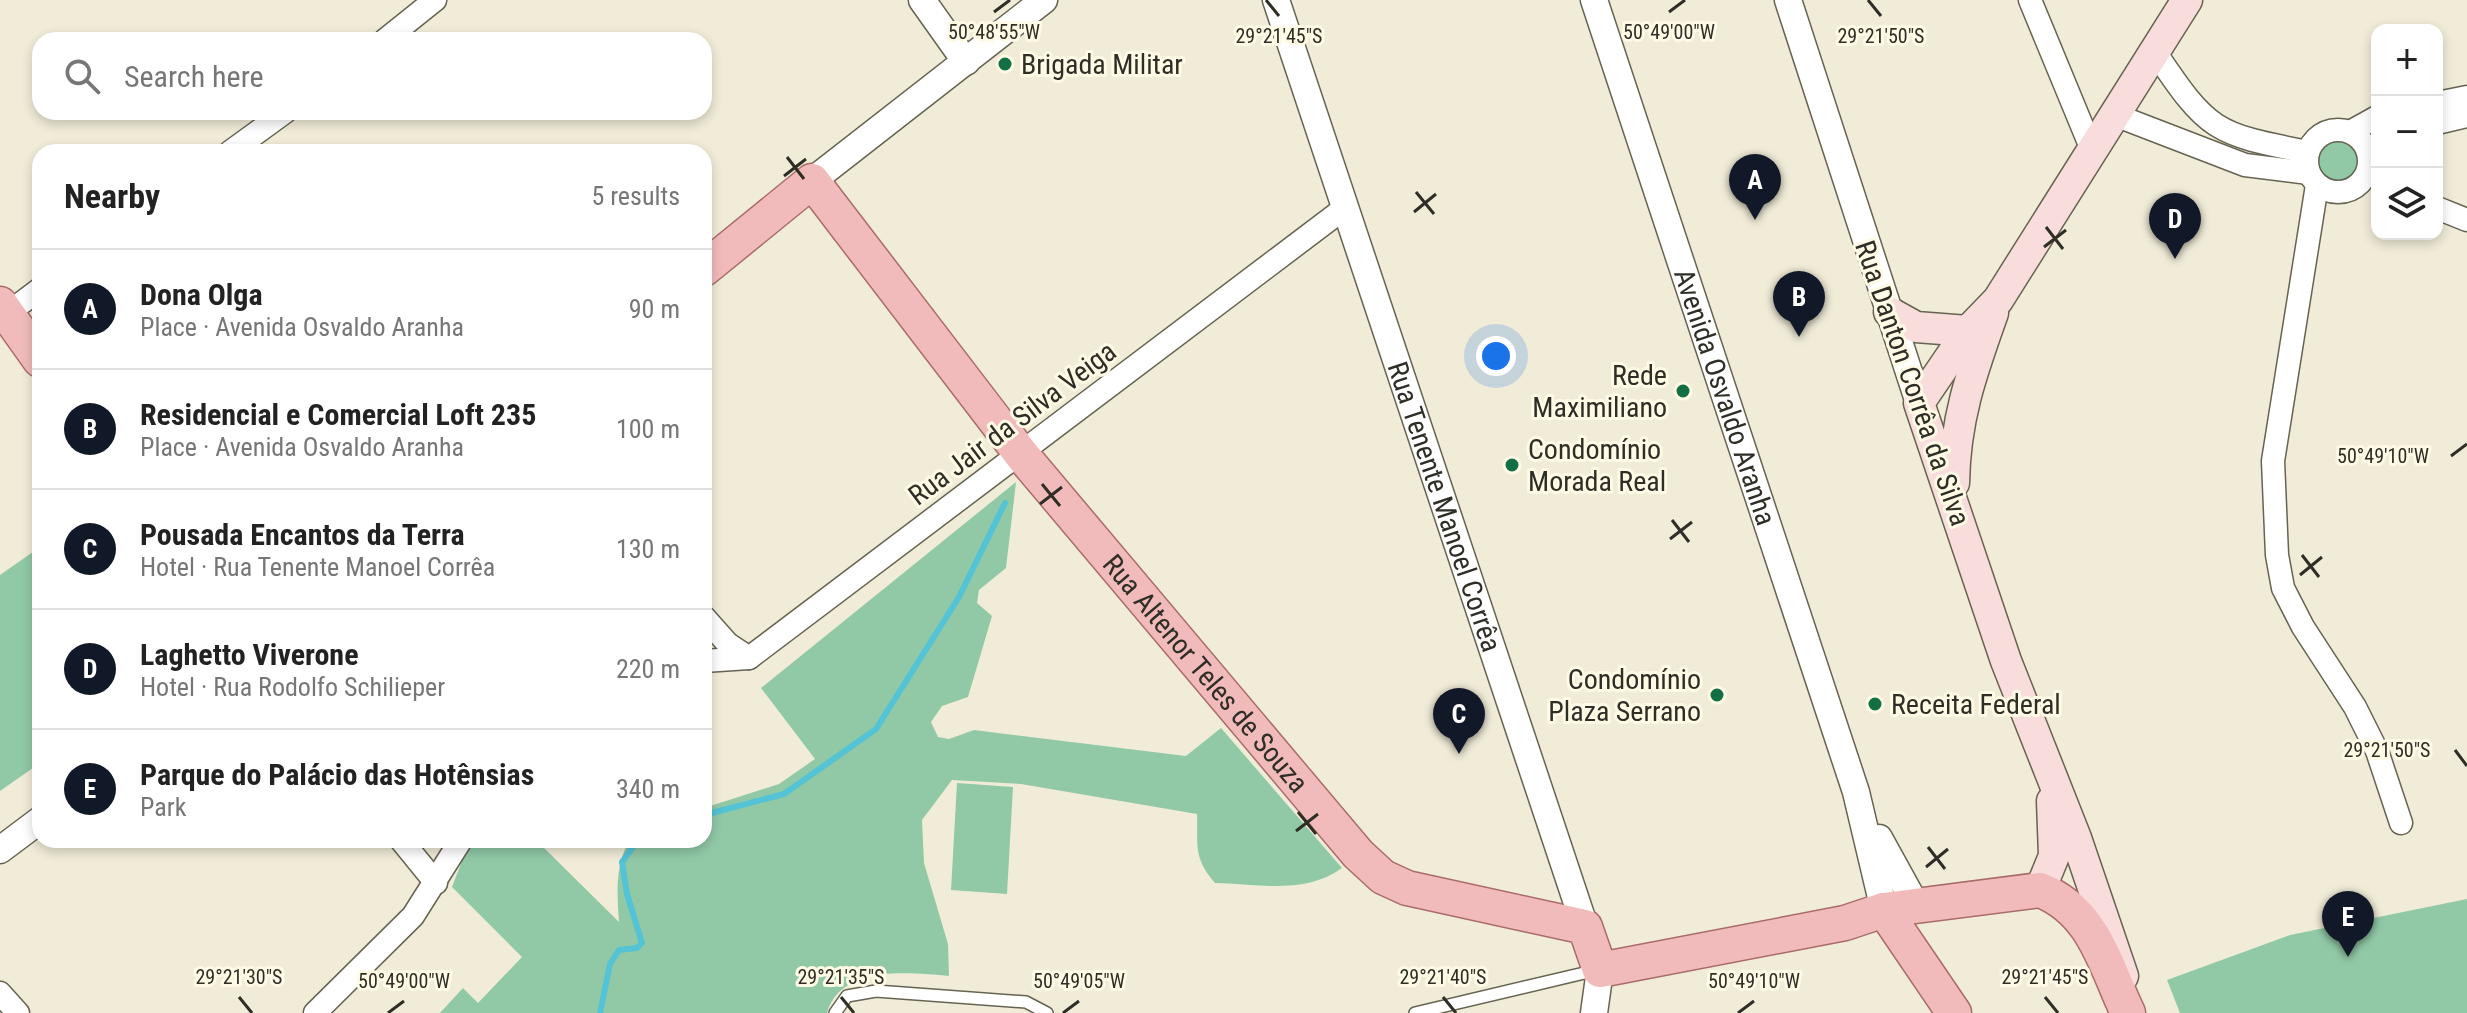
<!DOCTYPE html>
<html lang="en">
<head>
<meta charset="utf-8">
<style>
	:root { --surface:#fff; --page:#f6f6f6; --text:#222; --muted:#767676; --line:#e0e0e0; --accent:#111827 }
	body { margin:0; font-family:"Roboto Condensed",sans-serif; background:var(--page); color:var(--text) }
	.controls { position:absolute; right:24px; top:24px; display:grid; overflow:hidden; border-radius:16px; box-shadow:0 4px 12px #0003 }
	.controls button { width:72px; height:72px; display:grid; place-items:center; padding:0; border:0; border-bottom:2px solid var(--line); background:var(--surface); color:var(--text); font:40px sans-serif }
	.you { position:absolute; left:1496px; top:356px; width:28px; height:28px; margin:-20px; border:6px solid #fff; border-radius:50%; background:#1a73e8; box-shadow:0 0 0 12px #1a73e833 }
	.badge { display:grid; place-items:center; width:52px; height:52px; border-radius:50%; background:var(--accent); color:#fff; font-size:26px; font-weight:700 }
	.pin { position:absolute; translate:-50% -66px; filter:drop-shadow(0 2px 4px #0008) }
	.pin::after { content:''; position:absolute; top:42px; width:28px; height:24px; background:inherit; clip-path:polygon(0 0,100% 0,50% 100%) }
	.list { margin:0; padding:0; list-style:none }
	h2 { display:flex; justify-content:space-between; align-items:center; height:104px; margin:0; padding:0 32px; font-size:34px }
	h2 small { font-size:26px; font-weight:400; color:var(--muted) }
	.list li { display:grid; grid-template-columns:52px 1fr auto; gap:24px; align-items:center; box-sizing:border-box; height:120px; padding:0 32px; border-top:2px solid var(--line) }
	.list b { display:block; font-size:30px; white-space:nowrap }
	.list p { margin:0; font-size:26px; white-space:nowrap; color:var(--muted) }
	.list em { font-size:26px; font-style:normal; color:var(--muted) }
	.icon { flex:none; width:44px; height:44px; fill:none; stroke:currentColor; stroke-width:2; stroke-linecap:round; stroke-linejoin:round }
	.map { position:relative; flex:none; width:2467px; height:1013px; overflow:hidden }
	.search { position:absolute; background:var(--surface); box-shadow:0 4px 12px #0003; left:32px; top:32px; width:680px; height:88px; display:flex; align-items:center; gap:20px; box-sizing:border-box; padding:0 28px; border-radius:24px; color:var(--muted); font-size:30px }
	.panel { position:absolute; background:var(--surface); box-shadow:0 4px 12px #0003; left:32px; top:144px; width:680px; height:704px; border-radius:24px }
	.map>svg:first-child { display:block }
</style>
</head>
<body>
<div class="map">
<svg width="2467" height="1013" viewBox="0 0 2467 1013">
	<rect width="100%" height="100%" fill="#f1ecd8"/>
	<g fill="#91c9a7">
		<circle cx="2338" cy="161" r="20"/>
		<path d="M1016 482 1006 568 979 590 977 603 992 616 968 697 942 706 931 722 938 737 949 739 974 730 1186 756 1221 728 1342 868C1305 895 1258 884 1215 883 1193 857 1198 846 1197 814L1021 784 952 780 922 820 924 863 948 944 949 976C911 973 841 964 827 1013H440L463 988 478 1003 522 957 452 887 470 840H536L619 922C617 892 615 870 628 842L704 840V808L779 784 815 759 761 688Z"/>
		<path d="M40 547V763L0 791V575Z"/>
		<path d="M957 783 1013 787 1007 894 951 890Z"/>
		<path d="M2467 899V1013H2180L2167 980 2290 935Z"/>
	</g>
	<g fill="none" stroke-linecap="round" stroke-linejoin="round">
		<g stroke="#53c3d5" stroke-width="6">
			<path d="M704 815 784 794 876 729 959 597 1005 503"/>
			<path d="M600 1013 610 964 619 950 637 948 642 943 627 894 622 862 638 840"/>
		</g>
		<defs>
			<g id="service">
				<path d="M835 1013 847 996 876 991 1026 1002 1047 1013"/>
				<path d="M1415 1013 1597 970"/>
			</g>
			<g id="minor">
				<path d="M2030 0 2092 150"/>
				<path d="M385 40 435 0"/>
				<path d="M2155 52C2208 131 2214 134 2308 152"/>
				<path d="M2437 103 2467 97"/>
				<path d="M2115 115 2245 165 2309 173"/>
				<path d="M2437 123 2467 116"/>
				<circle cx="2338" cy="161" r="31"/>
				<path d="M2350 132 2377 117"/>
				<path d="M230 152 285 112"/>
				<path d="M2317 185 2273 461 2277 555 2283 588 2303 627 2355 707 2377 751 2401 823"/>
				<path d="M2437 208 2467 220"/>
				<path d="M0 319 40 289"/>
				<path d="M704 617 728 644 749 658"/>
				<path d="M704 661 749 658 1346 207"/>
				<path d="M401 840 436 883"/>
				<path d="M0 993 18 1013"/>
				<path d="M315 1013 413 916 461 840"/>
			</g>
			<g id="tertiary">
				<path d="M922 0 966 62"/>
				<path id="s1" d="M1276 0 1585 927"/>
				<path id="s2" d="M1594 0 1856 792 1884 910"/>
				<path d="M1788 0 1919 403"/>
				<path d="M812 181 1044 0"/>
				<path d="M1879 838 1917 907"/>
				<path d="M0 850 40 820"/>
				<path d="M1594 1013 1600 970"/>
			</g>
			<g id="secondary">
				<path d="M1889 312 1916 327 1968 331"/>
				<path d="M1954 483C1955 418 1972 372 1993 313"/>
				<path d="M2040 890 2054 856 2052 801"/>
				<path d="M2123 976 2076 838 2006 661 1919 403 1968 331 1998 300 2187 0"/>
			</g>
			<g id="primary">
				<path id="s3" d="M704 269 812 181 1021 454 1358 854 1383 877 1407 888 1585 927 1600 970 1845 923 1884 910 2040 890C2094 911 2105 965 2128 1013"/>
				<path d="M0 304 40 360"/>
				<path d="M1884 910 1954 1013"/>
			</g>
		</defs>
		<use href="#service" stroke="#666351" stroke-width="14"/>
		<use href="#minor" stroke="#666351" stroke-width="25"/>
		<use href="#tertiary" stroke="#666351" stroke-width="29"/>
		<use href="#secondary" stroke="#666351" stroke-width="33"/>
		<use href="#primary" stroke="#a96c69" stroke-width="37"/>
		<use href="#service" stroke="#fff" stroke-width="11"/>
		<use href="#minor" stroke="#fff" stroke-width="22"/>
		<use href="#tertiary" stroke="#fff" stroke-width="26"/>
		<use href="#secondary" stroke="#f9dddd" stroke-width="30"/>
		<use href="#primary" stroke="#f2bbbb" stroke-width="34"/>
	</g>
	<path fill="none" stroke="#2f2e26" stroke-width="3" d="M1266 0 1279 16M1868 0 1881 16M994 12 1010 0M1669 12 1685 0M787 157 804 179M784 176 806 159M1416 192 1434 214M1414 212 1436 194M2046 227 2063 249M2044 247 2066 230M2451 456 2467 444M1042 484 1060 506M1040 504 1062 487M1672 520 1689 542M1670 539 1692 522M2302 555 2319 577M2300 575 2322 557M2455 750 2467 766M1298 812 1316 834M1296 831 1318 814M1928 847 1945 869M1926 867 1948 849M239 997 252 1013M841 997 854 1013M1443 997 1456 1013M2045 997 2058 1013M388 1013 404 1001M1063 1013 1079 1001M1738 1013 1754 1001"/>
	<g fill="#126e43" stroke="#fefae5" stroke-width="3">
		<circle cx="1005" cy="64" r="8"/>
		<circle cx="1683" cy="391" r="8"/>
		<circle cx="1512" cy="465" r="8"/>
		<circle cx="1717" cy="695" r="8"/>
		<circle cx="1875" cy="704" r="8"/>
	</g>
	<g text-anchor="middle" stroke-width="6" stroke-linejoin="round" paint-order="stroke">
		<g font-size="28" fill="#2f2e26" stroke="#fefae5" text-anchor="start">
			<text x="1021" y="74">Brigada Militar</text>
			<text x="1667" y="385" text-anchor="end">Rede<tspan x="1667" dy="32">Maximiliano</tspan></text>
			<text x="1528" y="459">Condomínio<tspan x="1528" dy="32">Morada Real</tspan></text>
			<text x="1701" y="689" text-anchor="end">Condomínio<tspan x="1701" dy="32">Plaza Serrano</tspan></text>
			<text x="1891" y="714">Receita Federal</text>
		</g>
		<g font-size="28" fill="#2f2e26" stroke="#fefae5">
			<text transform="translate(1913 383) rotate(71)" y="10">Rua Danton Corrêa da Silva</text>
			<text dy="10" stroke="none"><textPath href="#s2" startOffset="418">Avenida Osvaldo Aranha</textPath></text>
			<text transform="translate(1012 423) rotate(-37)" y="10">Rua Jair da Silva Veiga</text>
			<text dy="10" stroke="none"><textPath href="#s1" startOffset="534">Rua Tenente Manoel Corrêa</textPath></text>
			<text dy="10" stroke="none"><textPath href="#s3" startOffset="770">Rua Altenor Teles de Souza</textPath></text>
		</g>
	</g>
	<g font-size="20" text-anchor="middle" fill="#2f2e26" stroke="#fefae5" stroke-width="6" stroke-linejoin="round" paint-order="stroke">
		<text x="994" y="39">50°48'55"W</text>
		<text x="1669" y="39">50°49'00"W</text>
		<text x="1279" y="43">29°21'45"S</text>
		<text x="1881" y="43">29°21'50"S</text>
		<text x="2383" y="463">50°49'10"W</text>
		<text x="2387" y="757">29°21'50"S</text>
		<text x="239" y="984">29°21'30"S</text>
		<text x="841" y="984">29°21'35"S</text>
		<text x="1443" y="984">29°21'40"S</text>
		<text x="2045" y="984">29°21'45"S</text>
		<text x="404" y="988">50°49'00"W</text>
		<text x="1079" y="988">50°49'05"W</text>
		<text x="1754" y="988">50°49'10"W</text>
	</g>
</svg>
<div class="controls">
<button>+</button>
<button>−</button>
<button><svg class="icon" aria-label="layers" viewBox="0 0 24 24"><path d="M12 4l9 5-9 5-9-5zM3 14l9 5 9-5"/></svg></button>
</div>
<div class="you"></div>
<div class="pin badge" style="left:1755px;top:220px">A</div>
<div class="pin badge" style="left:1799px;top:337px">B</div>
<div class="pin badge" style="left:1459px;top:754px">C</div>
<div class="pin badge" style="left:2175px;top:259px">D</div>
<div class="pin badge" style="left:2348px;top:957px">E</div>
<div class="search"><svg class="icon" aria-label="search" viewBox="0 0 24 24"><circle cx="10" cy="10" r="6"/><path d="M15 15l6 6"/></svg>Search here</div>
<section class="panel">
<h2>Nearby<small>5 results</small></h2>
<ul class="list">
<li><span class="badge">A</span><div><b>Dona Olga</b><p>Place · Avenida Osvaldo Aranha</p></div><em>90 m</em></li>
<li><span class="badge">B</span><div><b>Residencial e Comercial Loft 235</b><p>Place · Avenida Osvaldo Aranha</p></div><em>100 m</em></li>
<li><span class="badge">C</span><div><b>Pousada Encantos da Terra</b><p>Hotel · Rua Tenente Manoel Corrêa</p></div><em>130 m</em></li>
<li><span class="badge">D</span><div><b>Laghetto Viverone</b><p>Hotel · Rua Rodolfo Schilieper</p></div><em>220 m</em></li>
<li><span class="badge">E</span><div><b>Parque do Palácio das Hotênsias</b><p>Park</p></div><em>340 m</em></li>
</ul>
</section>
</div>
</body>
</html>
